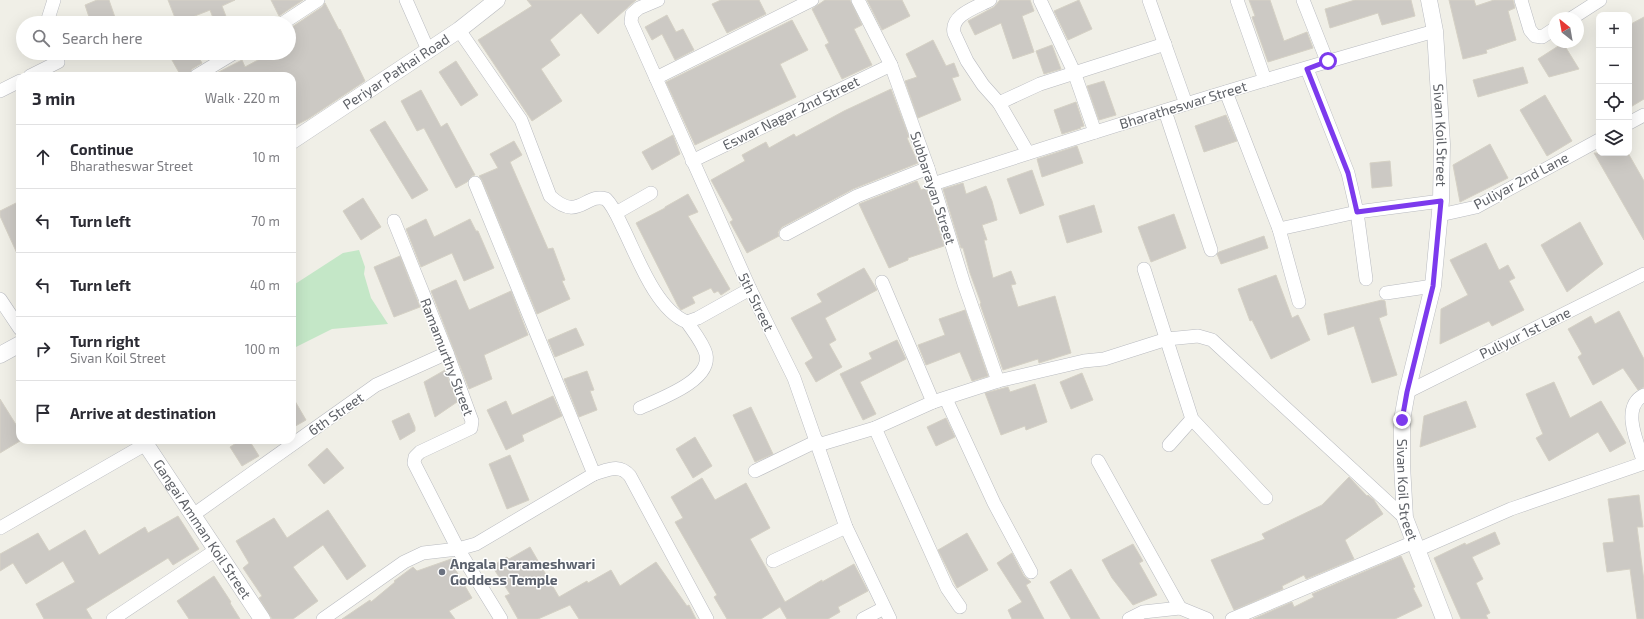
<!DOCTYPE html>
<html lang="en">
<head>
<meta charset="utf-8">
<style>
	:root { --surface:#fff; --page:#f2f2f3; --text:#2b2b33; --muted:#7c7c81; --line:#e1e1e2 }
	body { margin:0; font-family:"Exo 2",sans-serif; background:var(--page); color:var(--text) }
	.controls { position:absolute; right:12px; top:12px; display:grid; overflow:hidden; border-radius:8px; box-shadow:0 4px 16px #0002 }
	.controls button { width:36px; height:36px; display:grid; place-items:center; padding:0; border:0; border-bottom:1px solid var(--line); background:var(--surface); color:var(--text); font:20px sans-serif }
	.compass { position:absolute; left:1548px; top:12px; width:36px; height:36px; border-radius:50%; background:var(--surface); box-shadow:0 4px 16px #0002; rotate:329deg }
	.stop { position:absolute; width:12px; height:12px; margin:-9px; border:3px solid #7c3aed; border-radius:50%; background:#fff }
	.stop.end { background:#7c3aed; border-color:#fff; box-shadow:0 1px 4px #0008 }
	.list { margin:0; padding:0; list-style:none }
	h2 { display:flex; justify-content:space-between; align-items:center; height:52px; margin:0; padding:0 16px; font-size:17px }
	h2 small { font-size:13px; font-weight:400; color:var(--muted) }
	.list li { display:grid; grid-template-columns:26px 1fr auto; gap:12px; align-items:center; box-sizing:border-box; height:64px; padding:0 16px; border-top:1px solid var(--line) }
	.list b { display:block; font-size:15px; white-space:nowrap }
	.list p { margin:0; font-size:13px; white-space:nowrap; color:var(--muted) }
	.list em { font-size:13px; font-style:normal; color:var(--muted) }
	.icon { flex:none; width:22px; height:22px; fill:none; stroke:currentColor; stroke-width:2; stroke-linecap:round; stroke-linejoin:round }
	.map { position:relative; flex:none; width:1644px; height:619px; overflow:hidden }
	.search { position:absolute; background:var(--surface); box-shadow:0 4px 16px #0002; left:16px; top:16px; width:280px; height:44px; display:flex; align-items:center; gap:10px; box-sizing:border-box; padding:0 14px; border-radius:22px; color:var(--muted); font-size:15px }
	.panel { position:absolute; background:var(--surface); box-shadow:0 4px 16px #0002; left:16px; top:72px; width:280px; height:372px; border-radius:12px }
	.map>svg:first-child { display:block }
</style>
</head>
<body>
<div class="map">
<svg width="1644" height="619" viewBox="0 0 1644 619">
	<rect width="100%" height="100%" fill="#f0efe7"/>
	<path fill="#c4e7c7" d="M359 250 365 267 364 274 371 298 388 324 332 329 292 349V286L343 253Z"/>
	<g fill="#ccc9c4" stroke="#d5d1c5">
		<path d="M97 0H109L117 23H91L85 5Z"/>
		<path d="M168 0H235L222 6 227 19 219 23H215L210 10 177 23Z"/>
		<path d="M271 0H303L279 16Z"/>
		<path d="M527 0H636L598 34 581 13 550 40 560 55 541 69 562 101 532 121 478 40 532 6Z"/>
		<path d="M721 0H759L766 14 727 33 712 4Z"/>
		<path d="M825 0H850L862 25 854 29 872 65 842 79 825 45 829 43 812 9Z"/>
		<path d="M867 0H902L910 16 882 30Z"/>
		<path d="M1000 0H1030L1034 11 1022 16 1034 52 1013 59 1001 23 975 35 968 21 994 7Z"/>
		<path d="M1079 0 1092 29 1068 40 1054 11Z"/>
		<path d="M1249 0H1270L1284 41 1307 32 1313 48 1268 62 1252 17 1255 16Z"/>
		<path d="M1355 0H1411L1415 16 1382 25 1378 13 1330 28 1325 9Z"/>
		<path d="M1449 0H1474L1476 6 1494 0H1513L1515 8 1508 11 1516 40 1486 50 1487 53 1463 59Z"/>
		<path d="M325 3 339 30 340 29 365 81 308 119 292 127V76H211L242 60 245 67 271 53H289V29L322 7Z"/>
		<path d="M667 15 676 32 683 29 694 50 675 60 662 34 652 40 645 27Z"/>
		<path d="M1644 17V99L1629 108V25Z"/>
		<path d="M792 20 808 50 780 64 796 97 695 145 666 82Z"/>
		<path d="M933 40 946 66 954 63 959 76 952 78 961 100 918 118 905 81 917 77 906 54Z"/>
		<path d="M1563 43 1579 69 1549 77 1538 59Z"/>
		<path d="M1052 45 1061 69 1044 74 1036 51Z"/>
		<path d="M168 53H196L202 63 192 69 188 76H181Z"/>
		<path d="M456 61 478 95 461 106 439 72Z"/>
		<path d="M1523 67 1528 83 1478 97 1473 80Z"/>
		<path d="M1104 81 1116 115 1099 120 1087 86Z"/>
		<path d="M891 89 909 137 907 138 918 163 853 189 782 227 778 232 779 236 747 253 730 222 733 220 711 180 745 161 742 155 766 142 769 148 794 134 796 137 844 111Z"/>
		<path d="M421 90 441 127 447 123 475 175 472 176 467 182 456 188 424 128 417 131 401 101Z"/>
		<path d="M1545 95 1572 141 1547 156 1520 110Z"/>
		<path d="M1076 102 1084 126 1080 127 1081 128 1062 134 1054 110Z"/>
		<path d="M1226 115 1237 141 1204 152 1195 126Z"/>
		<path d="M385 121 428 190 412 199 370 130Z"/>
		<path d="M673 135 680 154 652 170 642 152Z"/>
		<path d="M514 141 522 155 510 162 548 249 553 248 565 280 562 281 570 299 537 314 482 180 479 176 498 168 490 154Z"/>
		<path d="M1490 144 1508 178 1460 202 1453 165Z"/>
		<path d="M1077 146 1083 163 1042 177 1037 159Z"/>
		<path d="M1594 153H1628L1644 181V240Z"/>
		<path d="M1390 161 1392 186 1372 188 1370 163Z"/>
		<path d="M1032 170 1044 205 1020 214 1007 179Z"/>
		<path d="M917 181 921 190 926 188 944 246 908 258V260L889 268 859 204Z"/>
		<path d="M963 183 966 194 986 186 992 201 997 220 982 225 987 240H984L993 278 1011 271 1016 284 1011 285 1018 307 1055 296 1071 353 1039 363 1038 359 1003 370 980 304 981 303 970 273 963 248H961L943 189Z"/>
		<path d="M688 194 698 212 688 216 730 289 721 295 718 291 714 293 711 288 692 297 695 303 681 310 678 306 636 223 665 208V207Z"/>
		<path d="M363 198 381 227 361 240 343 211Z"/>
		<path d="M20 201V260L0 216V211Z"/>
		<path d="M1094 205 1102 232 1067 243 1059 216Z"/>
		<path d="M1174 214 1186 248 1151 262 1138 227Z"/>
		<path d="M426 219 434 237 470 219 476 231H478L494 268 464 281 452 253 421 267 406 229Z"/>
		<path d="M1580 222 1603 264 1567 292 1541 245Z"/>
		<path d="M1264 236 1268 248 1221 264 1217 254 1219 252Z"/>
		<path d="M1486 243 1499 270 1508 265 1515 278 1509 281 1524 310 1492 326 1489 321 1440 344 1441 309 1468 295 1450 260Z"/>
		<path d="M400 256 420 307 394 317 374 267Z"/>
		<path d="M864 268 877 290 825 318 836 340 829 344 842 367 816 382 805 363 813 358 791 318 822 302 817 294Z"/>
		<path d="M1276 275 1292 318 1298 315 1310 340 1271 359 1252 320 1250 321 1238 289Z"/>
		<path d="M456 280 469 310 511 291 528 335 484 355 492 379 469 389 431 291Z"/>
		<path d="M1382 300 1385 301 1387 315 1379 318 1397 375 1372 383 1354 326 1328 335 1324 314Z"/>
		<path d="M965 310 988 376 972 381 960 352 926 365 918 345 945 335 939 319Z"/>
		<path d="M1619 311 1644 359V387L1638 390 1623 368 1593 385 1578 357 1582 354 1568 329 1591 316 1595 324Z"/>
		<path d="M576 328 584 345 555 357 548 340Z"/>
		<path d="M897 340 906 359 860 382 876 414 863 420 840 374 872 359 869 353Z"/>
		<path d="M445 370 457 402 435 417 424 382Z"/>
		<path d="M587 371 594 390 590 391 597 410 579 417 564 379Z"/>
		<path d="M1082 373 1093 400 1071 409 1060 382Z"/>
		<path d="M1554 382 1570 418 1601 401 1626 443 1610 452 1598 432 1549 461 1536 438 1543 434 1526 394Z"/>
		<path d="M1035 384 1047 422 1026 430 1025 426 1001 435 985 393 1008 387 1010 392Z"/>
		<path d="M292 396 306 420 292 428Z"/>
		<path d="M553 396 562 416 522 435 524 441 506 450 487 410 506 401 512 415Z"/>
		<path d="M0 399 20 431V441L0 453Z"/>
		<path d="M1466 401 1476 427 1420 447 1424 416Z"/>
		<path d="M751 407 773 454 755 462 733 415Z"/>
		<path d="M409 413 415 427V431L400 440 392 421Z"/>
		<path d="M946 418 955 437 936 446 927 427Z"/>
		<path d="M695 437 712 466 693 478 676 449Z"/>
		<path d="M241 440H249L259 456 242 466 230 447Z"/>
		<path d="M327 448 344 468 324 484 308 465Z"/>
		<path d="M510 455 529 500 507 509 489 464Z"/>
		<path d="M1349 477 1367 496 1368 495 1374 500 1383 514 1345 540 1354 559 1306 579 1304 575 1282 586 1283 589 1234 610 1211 560 1265 539 1262 534 1322 505Z"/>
		<path d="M702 478 715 500 746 483 770 528 750 539 785 602 822 580V582L854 564 868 591 838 607 840 612 828 619H787L780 607 761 619H727L714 597 717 595 675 522 683 518 671 497Z"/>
		<path d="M1639 495 1643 527H1637L1644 581V619H1637L1630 569 1607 572 1603 543 1614 542 1608 499Z"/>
		<path d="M328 510 366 566 347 580 323 545 293 567 318 601 293 619H272L259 598 262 596 243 568 249 563 236 541 274 518 287 538Z"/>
		<path d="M178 516 199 549 173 565 168 558 86 609 92 619H44L36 604 75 582 63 561 26 584 13 563 0 571V554L38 533 49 551 85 530 99 555 145 527 148 533Z"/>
		<path d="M1495 532 1500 544 1472 557 1483 579 1476 583 1490 613 1486 615 1488 619H1461L1434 558 1465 543 1466 545Z"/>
		<path d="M967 533 988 570 957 588 938 550Z"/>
		<path d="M1133 544 1143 561 1139 563 1157 595 1133 605 1112 578 1102 560Z"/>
		<path d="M530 547 559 597 587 581 588 583 611 570 620 586 656 562 687 606 689 605 696 619H579L570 605 538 619H518L505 596 510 594 492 566 507 557 509 559Z"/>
		<path d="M1012 553 1024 576 1031 582 1026 585 1044 619H1012L1008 610 1022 602 997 563Z"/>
		<path d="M1401 556 1415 587 1413 588 1422 606 1395 619H1253L1292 602 1294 607 1314 597 1312 594Z"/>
		<path d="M454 558 460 567 455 569 472 598 449 611 455 619H342L370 600 371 602 395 582 394 581 413 567 417 571Z"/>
		<path d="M1071 569 1100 619H1071L1050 582Z"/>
		<path d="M214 576 231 602 230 603 240 619H189L177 601Z"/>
	</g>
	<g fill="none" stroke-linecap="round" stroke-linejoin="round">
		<defs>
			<g id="minor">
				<path d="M406 0 428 50"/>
				<path d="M658 0 639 8 632 14 631 22 750 289 794 378 846 527 890 619"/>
				<path d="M858 0 891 65 928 168 964 284 998 381"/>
				<path d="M990 0C977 7 950 15 954 33L967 61 983 85 999 103 1028 153"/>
				<path d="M1040 0 1074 72 1095 132"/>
				<path d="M1149 0 1186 104"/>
				<path d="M1237 0 1265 80"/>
				<path d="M1303 0 1327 61"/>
				<path d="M1521 0 1530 30 1535 36 1542 37 1554 29"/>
				<path d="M1572 18 1600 0"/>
				<path d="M49 23 48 19 54 0"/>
				<path d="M283 23 318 0"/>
				<path d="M459 30 521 120 550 196C579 223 585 192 606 199 614 207 618 218 623 228 637 256 656 310 687 322L698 318 750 289"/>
				<path d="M1307 69 1348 173 1357 212 1366 279"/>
				<path d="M30 76 58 62 56 53"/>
				<path d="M196 76 234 53"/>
				<path d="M656 78 812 0"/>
				<path d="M0 91 20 81"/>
				<path d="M1226 92 1279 229 1299 302"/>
				<path d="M999 103 1040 84 1165 44"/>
				<path d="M1165 111 1211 250"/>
				<path d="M1629 123 1644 115"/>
				<path d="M692 161 891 65"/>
				<path d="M475 183 594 474"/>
				<path d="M933 184C1099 130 1266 78 1435 31"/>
				<path d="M616 213 651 193"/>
				<path d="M1440 215 1476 207 1599 140"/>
				<path d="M394 221 447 353 472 421 471 428 420 452 415 457 414 463 458 549 501 619"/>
				<path d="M1279 229 1357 212 1441 201"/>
				<path d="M786 234 857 196 928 168"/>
				<path d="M1144 269 1192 419 1266 498"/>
				<path d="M882 282 933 402"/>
				<path d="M1386 293 1433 286"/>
				<path d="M0 299 20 329"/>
				<path d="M1407 392 1644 274"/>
				<path d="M946 399 994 503 1031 572"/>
				<path d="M640 408C659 399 712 381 706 354 703 343 693 331 687 322"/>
				<path d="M875 428 947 588 960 607"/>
				<path d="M818 445 875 428 933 402 998 381 1084 361 1104 359 1167 339 1198 336 1212 340 1405 518"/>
				<path d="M1169 445 1192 419"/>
				<path d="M1098 461 1180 608"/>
				<path d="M755 471 817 441"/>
				<path d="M193 515 376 385 447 353"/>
				<path d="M0 528 146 444"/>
				<path d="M1417 550 1511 509 1644 463C1638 444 1620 407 1644 395"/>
				<path d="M773 561 846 527"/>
				<path d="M113 619 216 550"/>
				<path d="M323 619 404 562 423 553 458 549 476 544 594 474C608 470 619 463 630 476L707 619"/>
				<path d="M863 619 884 608"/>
				<path d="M1129 619 1143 612 1180 608 1207 619"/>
				<path d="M1232 619 1414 542"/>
			</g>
			<g id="tertiary">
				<path id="s1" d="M1429 0 1435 31 1442 144 1441 201 1433 286 1407 392 1402 420V465L1405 518 1444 619"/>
				<path id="s2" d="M292 141 459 30 497 0"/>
				<path d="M0 355 20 344"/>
				<path id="s3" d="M143 440 262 619"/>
			</g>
		</defs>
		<use href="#minor" stroke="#b9bbc0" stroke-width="14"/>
		<use href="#tertiary" stroke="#b9bbc0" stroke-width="17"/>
		<use href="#minor" stroke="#fff" stroke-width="13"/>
		<use href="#tertiary" stroke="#fff" stroke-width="16"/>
	</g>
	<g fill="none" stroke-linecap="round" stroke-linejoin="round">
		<path stroke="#7c3aed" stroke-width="5" d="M1328 61 1307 69 1348 173 1357 212 1441 201 1433 286 1407 392 1402 420"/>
	</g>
	<circle fill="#6b7280" stroke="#fff" stroke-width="1.5" cx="442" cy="572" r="4"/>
	<g text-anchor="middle" stroke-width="3" stroke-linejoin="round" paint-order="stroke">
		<g font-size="14" fill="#5e6167" stroke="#fff">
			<text dy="5" stroke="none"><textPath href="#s2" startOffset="125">Periyar Pathai Road</textPath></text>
			<text transform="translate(1183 105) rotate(-17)" y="5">Bharatheswar Street</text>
			<text transform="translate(791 113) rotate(-26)" y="5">Eswar Nagar 2nd Street</text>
			<text dy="5" stroke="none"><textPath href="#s1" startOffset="136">Sivan Koil Street</textPath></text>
			<text transform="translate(1521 181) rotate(-28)" y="5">Puliyar 2nd Lane</text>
			<text transform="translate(933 188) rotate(72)" y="5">Subbarayan Street</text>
			<text transform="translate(756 302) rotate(64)" y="5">5th Street</text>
			<text transform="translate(1525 333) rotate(-26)" y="5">Puliyur 1st Lane</text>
			<text transform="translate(447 357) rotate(69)" y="5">Ramamurthy Street</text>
			<text transform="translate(336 414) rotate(-35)" y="5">6th Street</text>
			<text dy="5" stroke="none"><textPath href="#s1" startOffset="495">Sivan Koil Street</textPath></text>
			<text dy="5" stroke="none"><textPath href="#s3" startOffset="107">Gangai Amman Koil Street</textPath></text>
		</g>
		<g font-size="14" font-weight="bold" fill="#5b616d" stroke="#fff" text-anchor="start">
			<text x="450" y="569">Angala Parameshwari<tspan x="450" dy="16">Goddess Temple</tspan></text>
		</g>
	</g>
</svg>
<div class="controls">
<button>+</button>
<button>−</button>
<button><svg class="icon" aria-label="locate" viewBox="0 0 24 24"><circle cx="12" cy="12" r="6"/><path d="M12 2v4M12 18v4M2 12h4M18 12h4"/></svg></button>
<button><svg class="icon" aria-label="layers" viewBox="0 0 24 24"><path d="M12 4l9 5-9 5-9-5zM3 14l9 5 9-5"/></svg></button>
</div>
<svg class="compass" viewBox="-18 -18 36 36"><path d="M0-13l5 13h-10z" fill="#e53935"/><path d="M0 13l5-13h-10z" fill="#7c7c81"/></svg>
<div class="stop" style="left:1328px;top:61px"></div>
<div class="stop end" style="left:1402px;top:420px"></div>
<div class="search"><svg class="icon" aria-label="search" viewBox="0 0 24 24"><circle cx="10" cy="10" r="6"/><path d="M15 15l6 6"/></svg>Search here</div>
<section class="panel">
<h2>3 min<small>Walk · 220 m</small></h2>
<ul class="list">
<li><svg class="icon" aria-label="ahead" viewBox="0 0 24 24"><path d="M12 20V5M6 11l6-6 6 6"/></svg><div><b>Continue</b><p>Bharatheswar Street</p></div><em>10 m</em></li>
<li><svg class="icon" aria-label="left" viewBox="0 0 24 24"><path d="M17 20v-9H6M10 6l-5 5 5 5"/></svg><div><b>Turn left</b></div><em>70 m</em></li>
<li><svg class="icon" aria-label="left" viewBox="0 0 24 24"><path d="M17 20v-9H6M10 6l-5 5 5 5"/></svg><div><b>Turn left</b></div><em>40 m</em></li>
<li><svg class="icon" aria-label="right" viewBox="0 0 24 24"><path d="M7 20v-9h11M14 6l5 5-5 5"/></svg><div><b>Turn right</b><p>Sivan Koil Street</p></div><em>100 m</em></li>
<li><svg class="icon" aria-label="arrive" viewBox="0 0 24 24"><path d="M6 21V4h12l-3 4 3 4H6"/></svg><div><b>Arrive at destination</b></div></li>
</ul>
</section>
</div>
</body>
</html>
